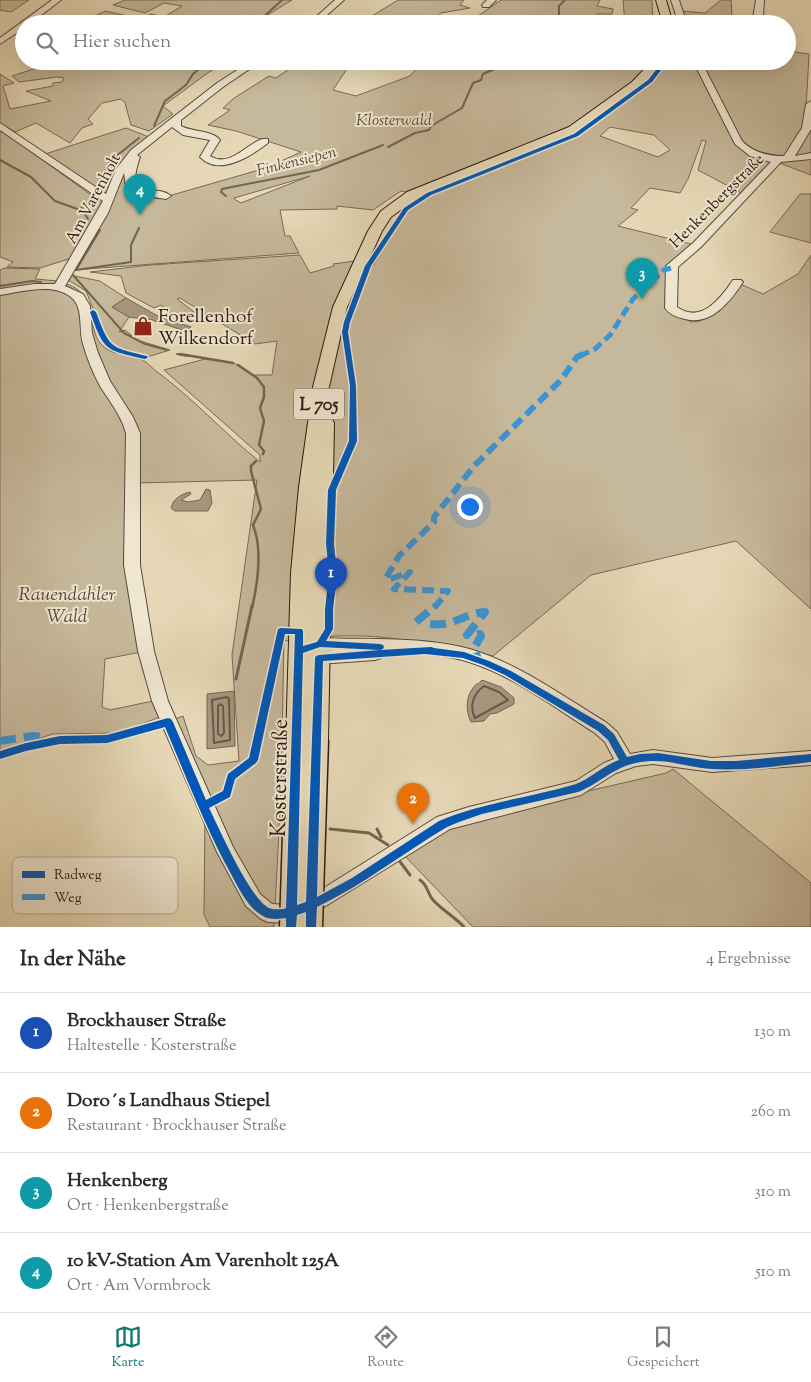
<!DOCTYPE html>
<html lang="de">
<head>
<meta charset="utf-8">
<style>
	:root { --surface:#fff; --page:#f7f7f7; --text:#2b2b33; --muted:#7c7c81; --line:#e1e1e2; --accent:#0f766e }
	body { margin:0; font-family:"Sorts Mill Goudy",serif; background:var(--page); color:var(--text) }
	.you { position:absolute; left:469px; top:506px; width:18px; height:18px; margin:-12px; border:4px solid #fff; border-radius:50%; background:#1a73e8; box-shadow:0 0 0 8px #1a73e833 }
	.badge { display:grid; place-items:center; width:32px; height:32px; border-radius:50%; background:var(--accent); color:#fff; font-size:16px; font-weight:700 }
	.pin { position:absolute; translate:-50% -41px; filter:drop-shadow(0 1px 2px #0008) }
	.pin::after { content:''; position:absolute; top:26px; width:18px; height:15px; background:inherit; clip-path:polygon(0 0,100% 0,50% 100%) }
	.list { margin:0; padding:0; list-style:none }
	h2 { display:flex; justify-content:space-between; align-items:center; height:65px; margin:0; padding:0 20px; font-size:21px }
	h2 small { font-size:16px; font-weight:400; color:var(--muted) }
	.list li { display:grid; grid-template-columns:32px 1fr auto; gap:15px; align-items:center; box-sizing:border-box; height:80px; padding:0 20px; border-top:1px solid var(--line) }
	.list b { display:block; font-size:19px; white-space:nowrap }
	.list p { margin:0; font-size:16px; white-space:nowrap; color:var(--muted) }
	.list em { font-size:16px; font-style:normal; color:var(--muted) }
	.icon { flex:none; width:28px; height:28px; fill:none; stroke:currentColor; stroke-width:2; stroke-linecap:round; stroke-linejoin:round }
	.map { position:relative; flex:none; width:811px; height:927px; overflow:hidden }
	.search { position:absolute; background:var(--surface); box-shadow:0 5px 20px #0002; left:15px; right:15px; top:15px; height:55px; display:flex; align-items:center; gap:12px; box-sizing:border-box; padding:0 18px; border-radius:28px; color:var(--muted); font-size:19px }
	.sheet { height:385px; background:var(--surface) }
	nav { display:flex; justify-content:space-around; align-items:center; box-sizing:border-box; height:70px; border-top:1px solid var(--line); background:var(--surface); font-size:14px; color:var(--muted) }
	nav a { display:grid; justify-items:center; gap:2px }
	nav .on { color:var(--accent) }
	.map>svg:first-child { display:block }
</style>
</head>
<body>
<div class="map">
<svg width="811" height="927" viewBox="0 0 811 927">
	<rect width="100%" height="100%" fill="#e6d8b6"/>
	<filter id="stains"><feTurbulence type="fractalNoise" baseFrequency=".004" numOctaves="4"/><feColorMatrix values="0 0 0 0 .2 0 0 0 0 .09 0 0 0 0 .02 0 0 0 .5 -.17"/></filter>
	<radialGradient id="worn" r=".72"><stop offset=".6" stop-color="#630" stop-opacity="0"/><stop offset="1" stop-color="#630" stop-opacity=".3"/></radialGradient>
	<g fill="#c6b89a" stroke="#786956" fill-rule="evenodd">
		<path d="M0 0H29L11 12 0 10Z"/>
		<path d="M125 0H292L261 19 278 24H79L105 11 141 19 151 14 164 17 182 6 164 3 145 13 113 5Z"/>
		<path d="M398 0H464L460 5 470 8 441 13 431 24H385L390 20 372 16Z"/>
		<path d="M501 0H600L597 6 613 9 612 14H597L599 24H466Z"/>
		<path d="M623 0H652L653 24H625Z"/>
		<path d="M721 0H731L732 17 764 20 761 24H685L681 11 705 13Z"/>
		<path d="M787 51 809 54 806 110 811 116V175L774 161 743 194 698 170 706 141 702 140 688 179 680 193 650 188 631 208 638 210 618 226 695 245 675 262 668 309 691 322 700 321 740 284 763 294 798 274 811 255V609L736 541 591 575 493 656C443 646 390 634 338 636 320 636 302 639 284 641L281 791 274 927H210L204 915 205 812 208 790 173 720 183 716 196 756 208 765 239 761 232 655 257 480 137 483 134 423 102 369 77 293 66 286 67 284C100 295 85 332 104 347 115 356 129 353 141 359 146 361 151 367 156 371 193 398 224 433 260 462V455L164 370 205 359 234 363 252 375H272L277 341 255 344 180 298 177 299 198 315 180 321 161 305 154 308 126 293 121 276 90 272 150 265 300 255 310 273 334 266 333 264 355 261 373 266 406 211 422 199 580 134 559 133 410 193 401 191 373 210 337 206V209L280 210 285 236H290L299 253 74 270 104 220 131 159 125 184 132 190 158 199 266 168 301 152 236 131 208 125 230 110 223 108 234 98 269 76 276 78 292 67 285 65 291 61H352L333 90 356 96 410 76 423 61H596L595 63 630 68 633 65 649 68 654 61H787ZM610 127 654 135 670 150 658 157 600 136ZM310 176 241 203 234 199V198Z"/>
		<path d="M58 61H229L209 72 163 106 173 114 149 131 131 125 125 103 121 99 102 103 88 119 93 124 82 128 70 143 36 123 15 132 0 123V74L14 83 3 86 10 109 51 101 26 91 53 86V83L62 82 64 78 57 77 19 82 12 76Z"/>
		<path d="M126 128 149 137 126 156 107 193H104L45 154Z"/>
		<path d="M0 129 102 203 75 257 40 268 7 267 13 262 0 257Z"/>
		<path d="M800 194H811V243L770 232Z"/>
		<path d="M5 268 40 269 35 279 58 281 80 305 83 335 126 426 141 652 105 659 102 707 110 710 153 701 160 717 119 733 53 734 0 751V270Z"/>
		<path d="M69 275 100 281 126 298 112 307 129 317 119 332 125 330 137 340 170 350 147 357 111 346 105 339 86 291 68 280Z"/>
		<path d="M673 769 811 883V927H473L402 853 458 821 666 773Z"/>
	</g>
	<g fill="#a6977e" stroke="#746552">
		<path d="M126 298 156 315 191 327 185 331 152 320 129 317 112 307Z"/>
		<path d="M206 489 210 490 212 503 208 511H175L171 508C173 499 181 494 190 492L191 494 181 500 188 502 200 500Z"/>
		<path d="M482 680 501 687 514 698V704L497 713 490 714 484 721 471 722C466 712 465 698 473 688 475 684 479 684 482 680Z"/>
		<path d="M234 691 235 746 207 749V694Z"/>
	</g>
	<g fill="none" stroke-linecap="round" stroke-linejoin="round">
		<g stroke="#685848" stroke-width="2">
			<path d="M484 686 499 692 508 700 475 718C469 706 473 694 484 686Z"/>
			<path d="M227 697 229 699 230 740 214 743 212 700Z"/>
			<path d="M220 704 223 706 224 733 221 736 218 734V706Z"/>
		</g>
		<g stroke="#746552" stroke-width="2">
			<path d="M256 24 282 0"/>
			<path d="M554 24 559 18V6L565 0"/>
			<path d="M154 126 165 101 186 85 193 74 208 61"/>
			<path d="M388 147 415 133 429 130 431 126 462 108 473 83 481 80 483 74 499 67 506 61"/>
			<path d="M0 160 31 177 55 201 83 211 88 219"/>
			<path d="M100 188 110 161 139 138"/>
			<path d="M226 196 221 192 222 189 319 170 383 145"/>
			<path d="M82 211 81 208 86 203"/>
			<path d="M76 270 131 262V245L139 228"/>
			<path d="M76 270 100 230"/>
			<path d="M73 275 124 333 145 344 167 350"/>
			<path d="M0 286 32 281 41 282"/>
			<path d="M177 354 187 356"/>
		</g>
		<g stroke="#746552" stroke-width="2.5">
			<path d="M180 354 233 363"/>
			<path d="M238 365 257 378 264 387V397L260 408 264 421 259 445 264 451 263 454"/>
			<path d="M252 608C258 582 263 550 253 525L261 509 251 471V466L256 461"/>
		</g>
		<g stroke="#746552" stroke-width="3">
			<path d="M236 679 252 606"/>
			<path d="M330 829 369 833 388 845"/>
			<path d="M377 829 381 837"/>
			<path d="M398 859 410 875"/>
			<path d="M420 880C428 885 427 893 433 900 442 910 455 917 464 927"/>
		</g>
		<defs>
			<g id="minor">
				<path d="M52 0H61L30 24H24V28L0 44V38Z"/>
				<path d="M335 0H344L317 24H308Z"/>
				<path d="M487 0H496L489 7H483L482 5Z"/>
				<path d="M671 0H679L687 24H679Z"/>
				<path d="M756 0H764L763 16 757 20 753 18Z"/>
				<path d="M251 61H261L223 87 181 120V126C192 132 212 130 220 140L210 156C233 170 251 136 268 139V143C251 156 219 177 200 157L210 140 183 135 172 127 137 155 140 157C123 208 154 181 171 196L166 199 136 194 126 186 124 173 108 213 65 286 83 294 90 306 92 333 98 353 110 381 133 417 140 433V565L154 651 168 701 233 847 260 894 272 904 288 905 303 901 437 817 469 807 576 781 604 763 614 759 605 742 595 733C555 708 514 676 469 662 441 653 411 653 382 652L381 658 375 660 319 664 306 660 304 656 306 652 303 647 305 643 320 638C370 640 424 636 473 650 521 665 564 697 607 723L617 732 630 754 653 750 712 758 811 751V765L712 772 653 764 636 766 616 773 581 795 450 829 308 917 288 923 268 922 261 919 246 906 217 852 152 701 138 651 124 565 126 433C121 415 110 402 100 386 93 373 87 358 83 344 78 327 85 305 68 295 50 283 20 292 0 295V289L34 284H55L103 201 0 130V123L106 194 116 169 131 150 217 83ZM320 650 334 651H317Z"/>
				<path d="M693 61H701L742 141C754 153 768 156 784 156L802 128 806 104 811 101V129L795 156 811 153V159L781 162 701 247 678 267 677 307C701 324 720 299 733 280H741L743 282C730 302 711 326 685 319 677 317 670 315 665 308L666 266 693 243 771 162 750 156 735 144Z"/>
			</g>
			<g id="major">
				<path d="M656 0H666L673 24H663Z"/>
				<path d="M652 61H663L652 76 640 86 577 133 417 198 391 217 382 231 347 307 329 387 325 418 332 419 334 423 328 740 325 746 317 749 309 746 307 743 305 747 297 750 289 747 286 741 291 573 299 487 313 387 333 307 368 231 381 211 407 192 569 127 632 82Z"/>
			</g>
		</defs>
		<use href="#minor" stroke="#594a3a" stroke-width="2"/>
		<use href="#major" stroke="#2a1a11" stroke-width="2"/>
		<use href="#minor" fill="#efe6d0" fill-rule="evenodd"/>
		<use href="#major" fill="#e6d8b6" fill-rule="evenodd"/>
		<defs>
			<g id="major-bridge">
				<path d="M291 927 297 741"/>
				<path d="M311 927 317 740"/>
			</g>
		</defs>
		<use href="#major-bridge" stroke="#2a1a11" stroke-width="25" stroke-linecap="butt"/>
		<use href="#major-bridge" stroke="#e6d8b6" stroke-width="22"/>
		<path stroke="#3c94d3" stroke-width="5" stroke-dasharray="10 5" stroke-linecap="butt" d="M580 356 595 349 610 335 633 299 664 270 671 268"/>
		<path stroke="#3c94d3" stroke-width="6" stroke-dasharray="12 6" stroke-linecap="butt" d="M434 608 448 591 394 589 410 572 390 579 386 578 399 556 434 522V517L474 466 561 380 577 357 583 354"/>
		<g stroke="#3c94d3" stroke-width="8" stroke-dasharray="16 8" stroke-linecap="butt">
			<path d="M416 622 435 606"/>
			<path d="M430 624C452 627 464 614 485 612L467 635 480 634 481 636 474 648 478 659"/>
			<path d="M0 741 33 736 42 737 45 743"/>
		</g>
		<defs>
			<g id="cycleway">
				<path d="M663 61H668L652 82 578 136 431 195 408 210 371 266 350 322 348 332 356 386 357 441 336 490 334 544 337 573 333 610V629L326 641 380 644 383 645 384 647 383 649 380 650 431 647 434 648 464 652 489 661 511 671 604 725 614 734 627 757 640 754 658 753 711 761H736L811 754V762C778 766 745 771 712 769 684 767 665 757 636 763 614 767 599 784 578 792L482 814 459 822 447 827C403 853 363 885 317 907L316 927H306V912L297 915 296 927H286V918C280 919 269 920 263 916 248 908 239 889 231 874 205 827 186 776 165 727L107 743 60 744 26 751 0 759V751L26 743 60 736 107 735 168 718 171 719 173 722 206 800 223 791 228 774 249 758 278 629 281 628 302 629 303 631V646L317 642 325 629V610L329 573 326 544 328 490 349 441 350 386 342 332 344 322 365 266 404 208 427 193 574 134 648 80ZM285 634H295L286 908 284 909C280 909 273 910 269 908 250 899 219 828 209 808L230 797 235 779 256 763 258 760ZM320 647 380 650 319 655 316 656 315 658 306 902 297 905 303 653ZM425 654 463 658 483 665 505 675 598 731 608 740 619 760C603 766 591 778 576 784 530 798 483 802 439 821L352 878 317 897 323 661Z"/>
				<path d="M93 310 96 312C110 349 110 347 147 356L148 357 147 358 145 359C105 350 104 351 90 312Z"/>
			</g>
		</defs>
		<use href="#cycleway" stroke="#efe6d0" stroke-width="3"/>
		<use href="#cycleway" fill="#0057b8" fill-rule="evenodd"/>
	</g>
	<defs>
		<symbol id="shop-bare" viewBox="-9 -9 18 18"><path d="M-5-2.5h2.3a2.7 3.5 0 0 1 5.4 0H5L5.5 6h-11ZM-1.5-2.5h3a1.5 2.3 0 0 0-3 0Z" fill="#8f2418" stroke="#efe6d0" stroke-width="2.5" paint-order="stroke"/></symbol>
	</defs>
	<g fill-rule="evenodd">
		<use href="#shop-bare" x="129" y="312" width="28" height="28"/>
	</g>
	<g text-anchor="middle" stroke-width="4" stroke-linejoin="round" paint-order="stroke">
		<g font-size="16" font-style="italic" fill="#59493a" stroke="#efe6d0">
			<text x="394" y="125">Klosterwald</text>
		</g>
		<g font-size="16" font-style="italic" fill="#5c4c3d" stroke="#efe6d0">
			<text transform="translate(296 160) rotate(-14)" y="6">Finkensiepen</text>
		</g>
		<g font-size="16" fill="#2a1a11" stroke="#efe6d0">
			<text transform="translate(92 198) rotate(-62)" y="6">Am Varenholt</text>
			<text transform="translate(716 200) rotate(-45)" y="6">Henkenbergstraße</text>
		</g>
		<rect fill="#efe6d0" stroke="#65574a" stroke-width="1" x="294" y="388.5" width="50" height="31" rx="4"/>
		<g font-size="18" font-weight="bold" fill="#2a1a11">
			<text x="319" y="410">L 705</text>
		</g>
		<g font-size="19" fill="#2a1a11" stroke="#efe6d0" text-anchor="start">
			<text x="158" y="322">Forellenhof<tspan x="158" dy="22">Wilkendorf</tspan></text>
		</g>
		<g font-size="19" font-style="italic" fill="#59493a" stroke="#efe6d0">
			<text x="67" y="600">Rauendahler<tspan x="67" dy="22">Wald</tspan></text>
		</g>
		<g font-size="22" fill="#2a1a11" stroke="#efe6d0">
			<text transform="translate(278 778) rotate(-89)" y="8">Kosterstraße</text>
		</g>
	</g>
	<rect x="12" y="857" width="166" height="57" rx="8" fill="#efe6d0" stroke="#b4a997" stroke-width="1"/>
	<rect x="22" y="871" width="23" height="7" fill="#0057b8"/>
	<rect x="22" y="894" width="23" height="6" fill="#3c94d3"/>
	<g font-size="14" fill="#2a1a11">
		<text x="54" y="879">Radweg</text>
		<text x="54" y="902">Weg</text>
	</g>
	<rect width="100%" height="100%" filter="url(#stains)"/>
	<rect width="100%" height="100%" fill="url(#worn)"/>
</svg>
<div class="you"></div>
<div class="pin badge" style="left:331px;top:598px;background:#1a4fb4">1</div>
<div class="pin badge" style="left:413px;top:824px;background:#e8710a">2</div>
<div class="pin badge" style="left:642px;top:299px;background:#0f9aa8">3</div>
<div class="pin badge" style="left:140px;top:215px;background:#0f9aa8">4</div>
<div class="search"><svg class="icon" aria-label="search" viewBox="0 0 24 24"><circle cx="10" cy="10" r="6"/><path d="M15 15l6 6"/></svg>Hier suchen</div>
</div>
<section class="sheet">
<h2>In der Nähe<small>4 Ergebnisse</small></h2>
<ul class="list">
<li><span class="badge" style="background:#1a4fb4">1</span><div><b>Brockhauser Straße</b><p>Haltestelle · Kosterstraße</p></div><em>130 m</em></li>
<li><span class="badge" style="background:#e8710a">2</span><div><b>Doro´s Landhaus Stiepel</b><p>Restaurant · Brockhauser Straße</p></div><em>260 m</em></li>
<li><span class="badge" style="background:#0f9aa8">3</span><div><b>Henkenberg</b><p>Ort · Henkenbergstraße</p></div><em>310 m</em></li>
<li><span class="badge" style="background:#0f9aa8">4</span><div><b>10 kV-Station Am Varenholt 125A</b><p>Ort · Am Vormbrock</p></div><em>510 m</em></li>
</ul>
</section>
<nav>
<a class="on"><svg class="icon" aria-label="map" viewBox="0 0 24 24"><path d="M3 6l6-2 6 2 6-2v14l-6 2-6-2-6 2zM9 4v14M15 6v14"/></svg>Karte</a>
<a><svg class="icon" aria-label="directions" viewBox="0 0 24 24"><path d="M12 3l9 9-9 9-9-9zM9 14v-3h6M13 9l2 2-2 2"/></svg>Route</a>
<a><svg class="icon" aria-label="saved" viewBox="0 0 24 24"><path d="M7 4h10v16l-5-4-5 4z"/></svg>Gespeichert</a>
</nav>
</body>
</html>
